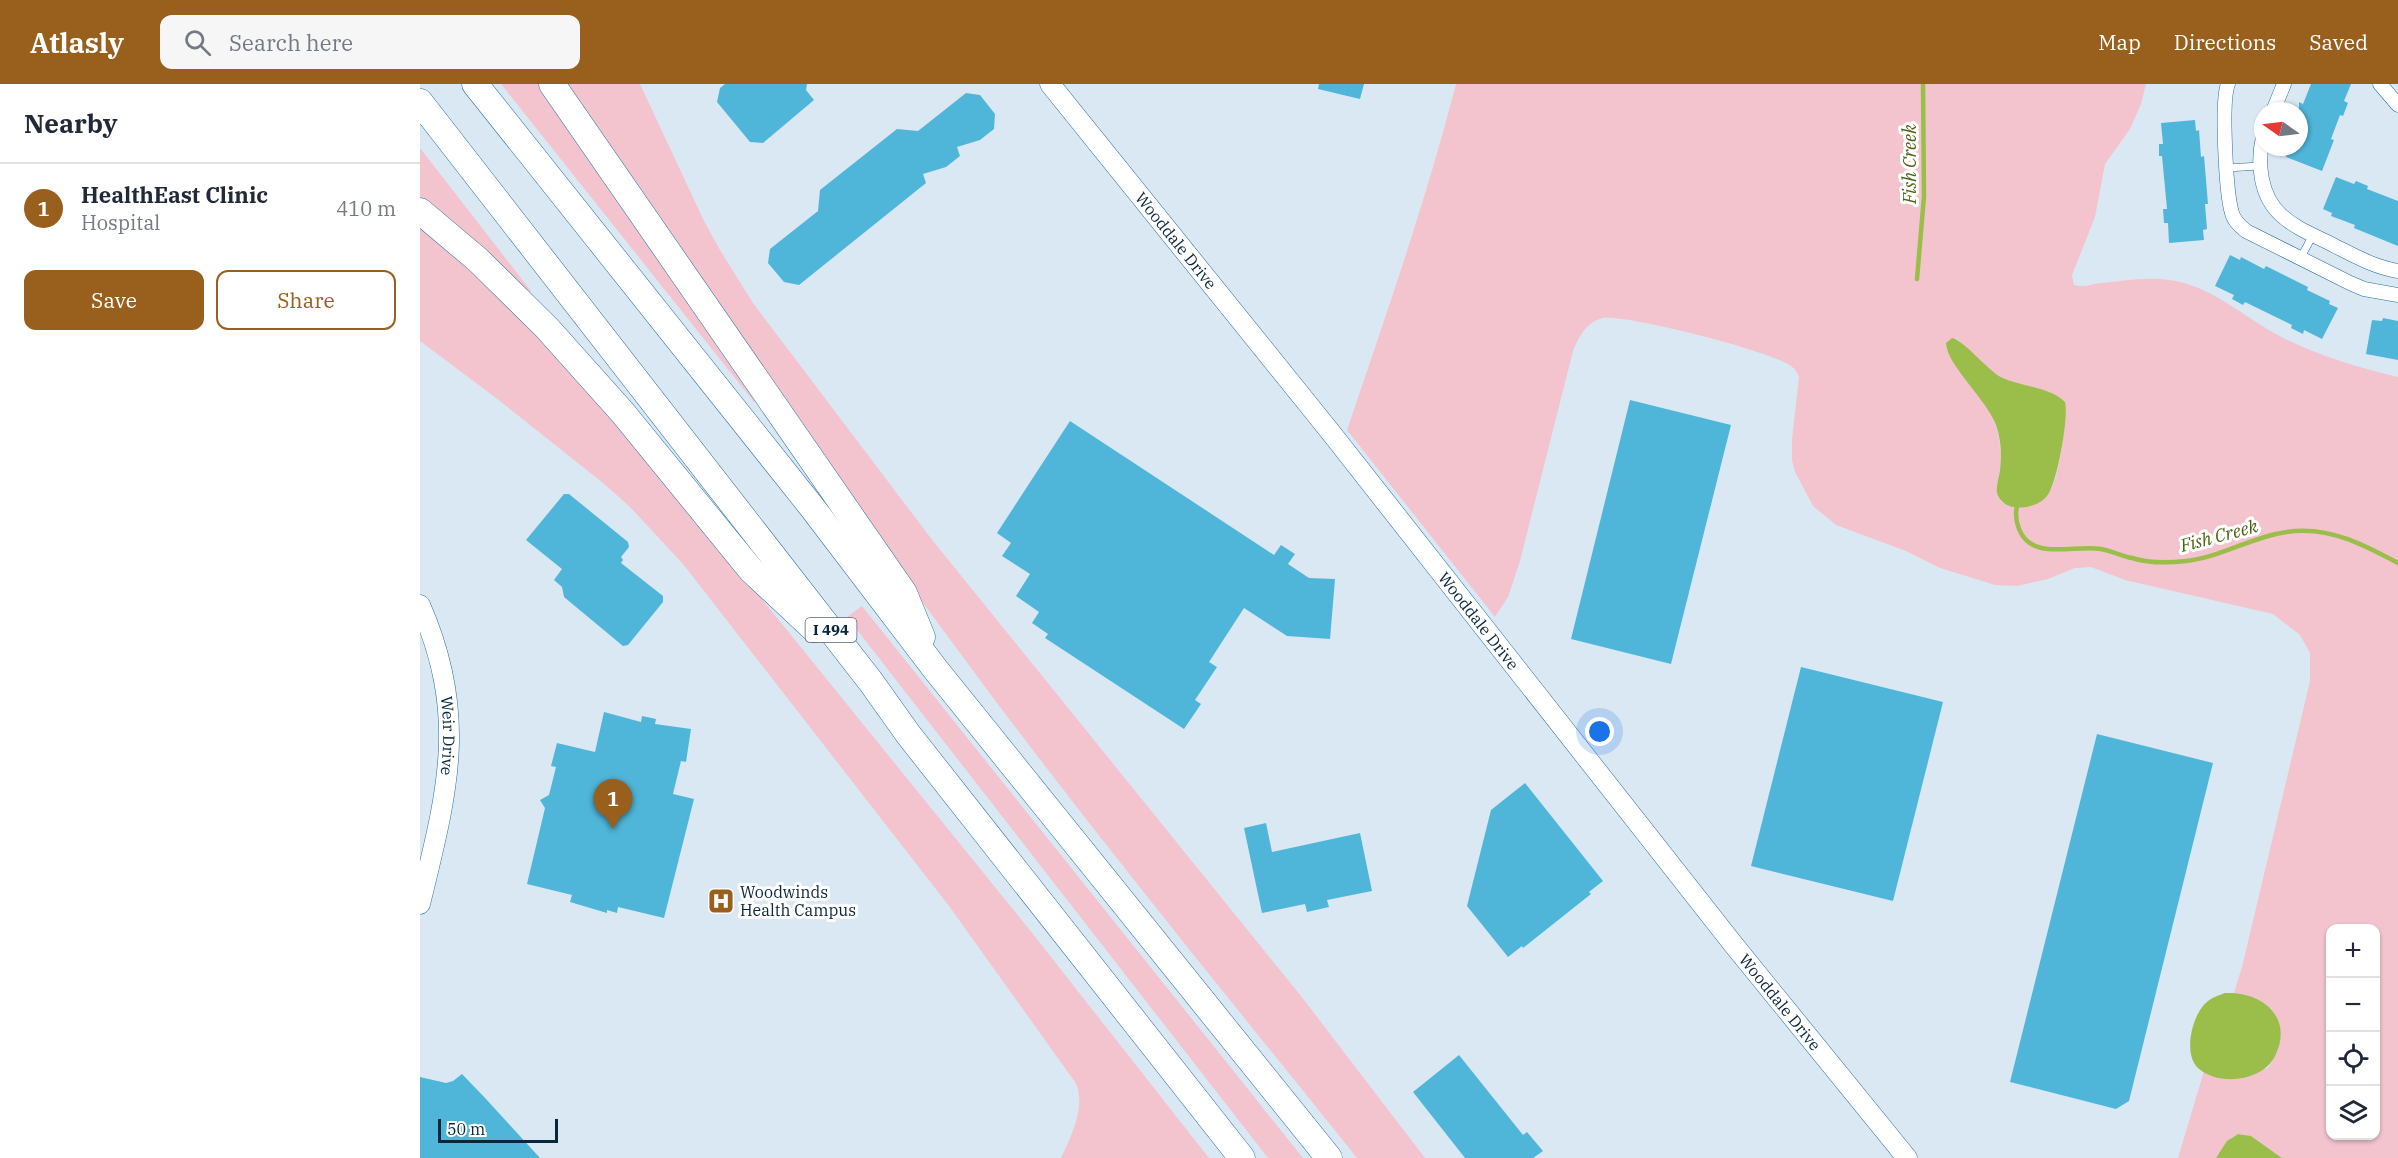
<!DOCTYPE html>
<html lang="en">
<head>
<meta charset="utf-8">
<style>
	:root { --surface:#fff; --page:#f6f6f7; --text:#1f2937; --muted:#747a83; --line:#e0e1e3; --accent:#995f1d }
	body { margin:0; font-family:"IBM Plex Serif",serif; background:var(--page); color:var(--text) }
	.controls { position:absolute; right:18px; bottom:18px; display:grid; overflow:hidden; border-radius:12px; box-shadow:0 2px 4px #0004 }
	.controls button { width:54px; height:54px; display:grid; place-items:center; padding:0; border:0; border-bottom:2px solid var(--line); background:var(--surface); color:var(--text); font:30px sans-serif }
	.compass { position:absolute; left:1834px; top:18px; width:54px; height:54px; border-radius:50%; background:var(--surface); box-shadow:0 2px 4px #0004; rotate:284deg }
	.scale { position:absolute; left:18px; bottom:15px; width:120px; box-sizing:border-box; padding-left:6px; border:3px solid #08263c; border-top:0; font-size:16px; line-height:21px; white-space:nowrap; color:#08263c; -webkit-text-stroke:4px #fff; paint-order:stroke }
	.you { position:absolute; left:1180px; top:648px; width:21px; height:21px; margin:-15px; border:4px solid #fff; border-radius:50%; background:#1a73e8; box-shadow:0 0 0 9px #1a73e833 }
	.badge { display:grid; place-items:center; width:39px; height:39px; border-radius:50%; background:var(--accent); color:#fff; font-size:20px; font-weight:700 }
	.pin { position:absolute; translate:-50% -50px; filter:drop-shadow(0 2px 3px #0008) }
	.pin::after { content:''; position:absolute; top:32px; width:21px; height:18px; background:inherit; clip-path:polygon(0 0,100% 0,50% 100%) }
	.list { margin:0; padding:0; list-style:none }
	h2 { display:flex; justify-content:space-between; align-items:center; height:78px; margin:0; padding:0 24px; font-size:26px }
	h2 small { font-size:20px; font-weight:400; color:var(--muted) }
	.list li { display:grid; grid-template-columns:39px 1fr auto; gap:18px; align-items:center; box-sizing:border-box; height:90px; padding:0 24px; border-top:2px solid var(--line) }
	.list b { display:block; font-size:22px; white-space:nowrap }
	.list p { margin:0; font-size:20px; white-space:nowrap; color:var(--muted) }
	.list em { font-size:20px; font-style:normal; color:var(--muted) }
	.actions { display:flex; gap:12px; padding:18px 24px }
	.actions a { flex:1; padding:14px 0; border:2px solid var(--accent); border-radius:12px; text-align:center; font-size:21px; color:var(--accent) }
	.actions .main { background:var(--accent); color:#fff }
	.icon { flex:none; width:33px; height:33px; fill:none; stroke:currentColor; stroke-width:2; stroke-linecap:round; stroke-linejoin:round }
	.map { position:relative; flex:none; width:1978px; height:1074px; overflow:hidden }
	header { display:flex; align-items:center; gap:36px; box-sizing:border-box; height:84px; padding:0 30px; background:var(--accent); color:#fff }
	header strong { font-size:28px }
	nav { display:flex; gap:33px; margin-inline-start:auto; font-size:21px }
	.search { width:420px; height:54px; background:var(--page); display:flex; align-items:center; gap:15px; box-sizing:border-box; padding:0 21px; border-radius:12px; color:var(--muted); font-size:22px }
	main { display:flex }
	aside { flex:1; background:var(--surface) }
	.map>svg:first-child { display:block }
</style>
</head>
<body>
<header>
<strong>Atlasly</strong>
<div class="search"><svg class="icon" aria-label="search" viewBox="0 0 24 24"><circle cx="10" cy="10" r="6"/><path d="M15 15l6 6"/></svg>Search here</div>
<nav><a>Map</a><a>Directions</a><a>Saved</a></nav>
</header>
<main>
<aside>
<h2>Nearby<small></small></h2>
<ul class="list">
<li><span class="badge">1</span><div><b>HealthEast Clinic</b><p>Hospital</p></div><em>410 m</em></li>
</ul>
<div class="actions"><a class="main">Save</a><a>Share</a></div>
</aside>
<div class="map">
<svg width="1978" height="1074" viewBox="0 0 1978 1074">
	<rect width="100%" height="100%" fill="#dae8f3"/>
	<g fill="#f3c4ce" fill-rule="evenodd">
		<path d="M81 0H124L340 313 334 318Z"/>
		<path d="M140 0H220L284 137 300 166 333 219 513 457 881 912 1005 1074H937C808 913 677 754 554 588 411 396 277 196 140 0Z"/>
		<path d="M1036 0H1726L1721 20 1710 45 1685 80 1675 133 1652 191 1654 201C1664 204 1672 200 1681 199 1708 196 1738 191 1764 199 1799 209 1825 233 1856 250 1894 271 1937 283 1978 293V1074H1862L1831 1052 1819 1050 1812 1053 1796 1074H1758L1784 987 1796 992 1848 984C1873 947 1859 914 1814 909L1822 883 1890 597V569L1880 551 1853 530 1705 496 1671 483 1655 484 1628 495 1597 502 1575 501 1520 484 1486 467 1416 441 1393 422 1375 388 1372 376V355L1379 293C1377 288 1375 285 1371 282 1351 267 1206 230 1183 234 1166 238 1159 253 1153 267L1100 477 1088 513 1075 533 927 346C966 231 1006 117 1036 0ZM1536 254C1552 268 1564 284 1583 294 1602 304 1630 303 1645 318 1646 339 1640 396 1627 412 1621 420 1611 421 1602 422 1595 422 1586 423 1581 417 1572 406 1581 389 1581 376 1581 368 1580 358 1578 349 1570 315 1540 294 1526 263ZM1910 844H1956V1052H1910Z"/>
		<path d="M0 64 111 207 105 213 0 118Z"/>
		<path d="M0 136 47 175 217 361 613 850 789 1074H641C651 1053 667 1020 655 998L529 822 263 480 210 423 183 399 76 314 0 257Z"/>
		<path d="M442 522 883 1074H848L427 533Z"/>
	</g>
	<g fill="#9bbe4b">
		<path d="M1532 254C1542 255 1566 284 1579 292 1599 303 1629 302 1645 318 1649 333 1637 400 1627 412 1619 423 1596 427 1585 420 1581 417 1578 413 1577 409 1576 401 1579 393 1580 386 1582 371 1581 355 1576 341 1567 316 1526 280 1526 259Z"/>
		<path d="M1805 909C1843 907 1874 934 1855 972 1843 997 1799 1003 1778 984 1762 969 1773 928 1788 917 1793 913 1800 911 1805 909Z"/>
		<path d="M1818 1050 1831 1052 1862 1074H1796L1807 1057Z"/>
	</g>
	<g fill="none" stroke-linecap="round" stroke-linejoin="round">
		<g stroke="#9bbe4b" stroke-width="4.5">
			<path d="M1497 195 1504 112 1503 0"/>
			<path d="M1598 419C1595 427 1596 437 1599 445 1612 478 1655 460 1681 465 1692 467 1702 472 1712 474 1728 479 1749 479 1766 477 1803 473 1836 450 1875 447 1913 444 1946 462 1978 479"/>
		</g>
	</g>
	<g fill="#4fb6da">
		<path d="M305 0H387L386 6 394 16 343 59 330 58 297 18 300 4Z"/>
		<path d="M899 0H944L940 15 898 5Z"/>
		<path d="M1891 0H1931L1924 17 1928 19 1923 32 1920 31 1911 55 1914 56 1902 87 1866 73 1869 63H1879V18L1883 20Z"/>
		<path d="M546 9 560 11 575 30 574 45 560 56 537 63 540 72 526 83 503 90 506 99 379 201 364 198 348 179 350 165 398 127 400 106 477 45 498 47Z"/>
		<path d="M1775 36 1776 47 1779 46 1781 73 1784 72 1788 120H1785L1787 145 1783 146 1784 156 1749 159 1748 139H1744L1743 125H1747L1742 72H1739V60H1743L1741 39Z"/>
		<path d="M1916 93 1934 100 1936 97 1948 102 1947 105 1978 117V162L1934 144 1935 141 1911 132 1912 129 1903 125Z"/>
		<path d="M1810 171 1820 176 1821 173 1844 185 1846 182 1888 203 1887 206 1910 217 1909 220 1918 224 1902 255 1884 246 1883 250 1871 244 1872 241 1825 218 1823 221 1812 215 1814 211 1795 202Z"/>
		<path d="M1963 234 1978 237V276L1946 270 1952 236 1962 237Z"/>
		<path d="M1210 316 1311 341 1251 580 1151 555Z"/>
		<path d="M650 337 854 471 861 461 875 470 868 480 889 494 915 495 910 555 867 552 824 524 789 578 797 583 775 616 781 620 764 645 625 554 628 550 612 539 619 528 596 512 610 490 582 472 591 459 577 449Z"/>
		<path d="M144 410H149L208 458 209 463 201 473 203 476 201 479 243 512V518L208 561 203 562 144 513 142 503 134 496 142 485 106 456Z"/>
		<path d="M1381 583 1523 618 1473 817 1331 782Z"/>
		<path d="M184 628 221 638 222 632 236 635 235 640 271 645 266 678 261 677 253 710 274 715 244 834 198 823 197 829 187 826V829L150 818 152 811 107 800 125 724 120 716 129 711 136 683 131 682 137 659 175 668Z"/>
		<path d="M1677 650 1793 679 1709 1017 1696 1025 1590 998Z"/>
		<path d="M1105 699 1183 797 1169 808 1171 810 1103 864 1102 862 1088 873 1047 822 1071 726Z"/>
		<path d="M846 739 852 768 940 749 952 807 907 816 909 823 887 828 885 820 842 829 824 744Z"/>
		<path d="M1039 971 1103 1051 1107 1048 1123 1067 1113 1074H1045L993 1008Z"/>
		<path d="M42 990 66 1015 120 1074H0V993L26 999 33 997Z"/>
	</g>
	<g fill="none" stroke-linecap="round" stroke-linejoin="round">
		<defs>
			<g id="lane">
				<path d="M1807 84 1839 82"/>
				<path d="M1880 175 1893 151"/>
			</g>
			<g id="street">
				<path d="M1808 0C1801 17 1806 110 1812 129 1814 137 1820 142 1826 147L1930 199 1944 205 1978 211"/>
				<path d="M1960 0 1978 21"/>
				<path d="M1853 27 1864 0"/>
				<path d="M1843 53C1837 79 1840 112 1861 131 1876 145 1896 152 1913 161 1935 172 1954 183 1978 187"/>
			</g>
			<g id="secondary">
				<path id="s1" d="M630 0 912 350 1313 860 1487 1074"/>
				<path id="s2" d="M0 521C49 632 27 709 0 820"/>
			</g>
			<g id="highway">
				<path d="M55 0 391 422 516 586 909 1074"/>
				<path d="M132 0 484 509 502 553"/>
				<path d="M0 18 451 598 488 650 822 1074"/>
				<path d="M0 127 58 176 127 244 203 329 331 486 394 545"/>
			</g>
		</defs>
		<use href="#lane" stroke="#266ea2" stroke-width="8"/>
		<use href="#street" stroke="#266ea2" stroke-width="15"/>
		<use href="#secondary" stroke="#266ea2" stroke-width="21"/>
		<use href="#highway" stroke="#266ea2" stroke-width="27"/>
		<use href="#lane" stroke="#fff" stroke-width="7"/>
		<use href="#street" stroke="#fff" stroke-width="14"/>
		<use href="#secondary" stroke="#fff" stroke-width="20"/>
		<use href="#highway" stroke="#fff" stroke-width="26"/>
	</g>
	<defs>
		<symbol id="hospital-square" viewBox="-11 -11 22 22"><rect x="-9" y="-9" width="18" height="18" rx="4" fill="#995f1d" stroke="#fff"/><path d="M-5-5h3v3.5h4V-5h3V5h-3V1.5h-4V5h-3Z" fill="#fff"/></symbol>
	</defs>
	<g fill-rule="evenodd">
		<use href="#hospital-square" x="286" y="802" width="30" height="30"/>
	</g>
	<g text-anchor="middle" stroke-width="6" stroke-linejoin="round" paint-order="stroke">
		<rect fill="#fff" stroke="#526776" stroke-width="1.5" x="385.5" y="534" width="51" height="24" rx="4.5"/>
		<g font-size="15" font-weight="bold" fill="#08263c">
			<text x="411" y="551">I 494</text>
		</g>
		<g font-size="16" fill="#08263c" stroke="#fff">
			<text dy="6" stroke="none"><textPath href="#s1" startOffset="201">Wooddale Drive</textPath></text>
			<text dy="6" stroke="none"><textPath href="#s1" startOffset="687">Wooddale Drive</textPath></text>
			<text dy="6" stroke="none"><textPath href="#s2" startOffset="135">Weir Drive</textPath></text>
			<text dy="6" stroke="none"><textPath href="#s1" startOffset="1173">Wooddale Drive</textPath></text>
		</g>
		<g font-size="16" fill="#08263c" stroke="#fff" text-anchor="start">
			<text x="320" y="814">Woodwinds<tspan x="320" dy="18">Health Campus</tspan></text>
		</g>
		<g font-size="18" font-style="italic" fill="#4b610f" stroke="#fff">
			<text transform="translate(1490 80) rotate(-90)" y="6">Fish Creek</text>
			<text transform="translate(1799 452) rotate(-15)" y="6">Fish Creek</text>
		</g>
	</g>
</svg>
<div class="controls">
<button>+</button>
<button>−</button>
<button><svg class="icon" aria-label="locate" viewBox="0 0 24 24"><circle cx="12" cy="12" r="6"/><path d="M12 2v4M12 18v4M2 12h4M18 12h4"/></svg></button>
<button><svg class="icon" aria-label="layers" viewBox="0 0 24 24"><path d="M12 4l9 5-9 5-9-5zM3 14l9 5 9-5"/></svg></button>
</div>
<svg class="compass" viewBox="-18 -18 36 36"><path d="M0-13l5 13h-10z" fill="#e53935"/><path d="M0 13l5-13h-10z" fill="#747a83"/></svg>
<div class="scale">50 m</div>
<div class="you"></div>
<div class="pin badge" style="left:193px;top:745px">1</div>
</div>
</main>
</body>
</html>
